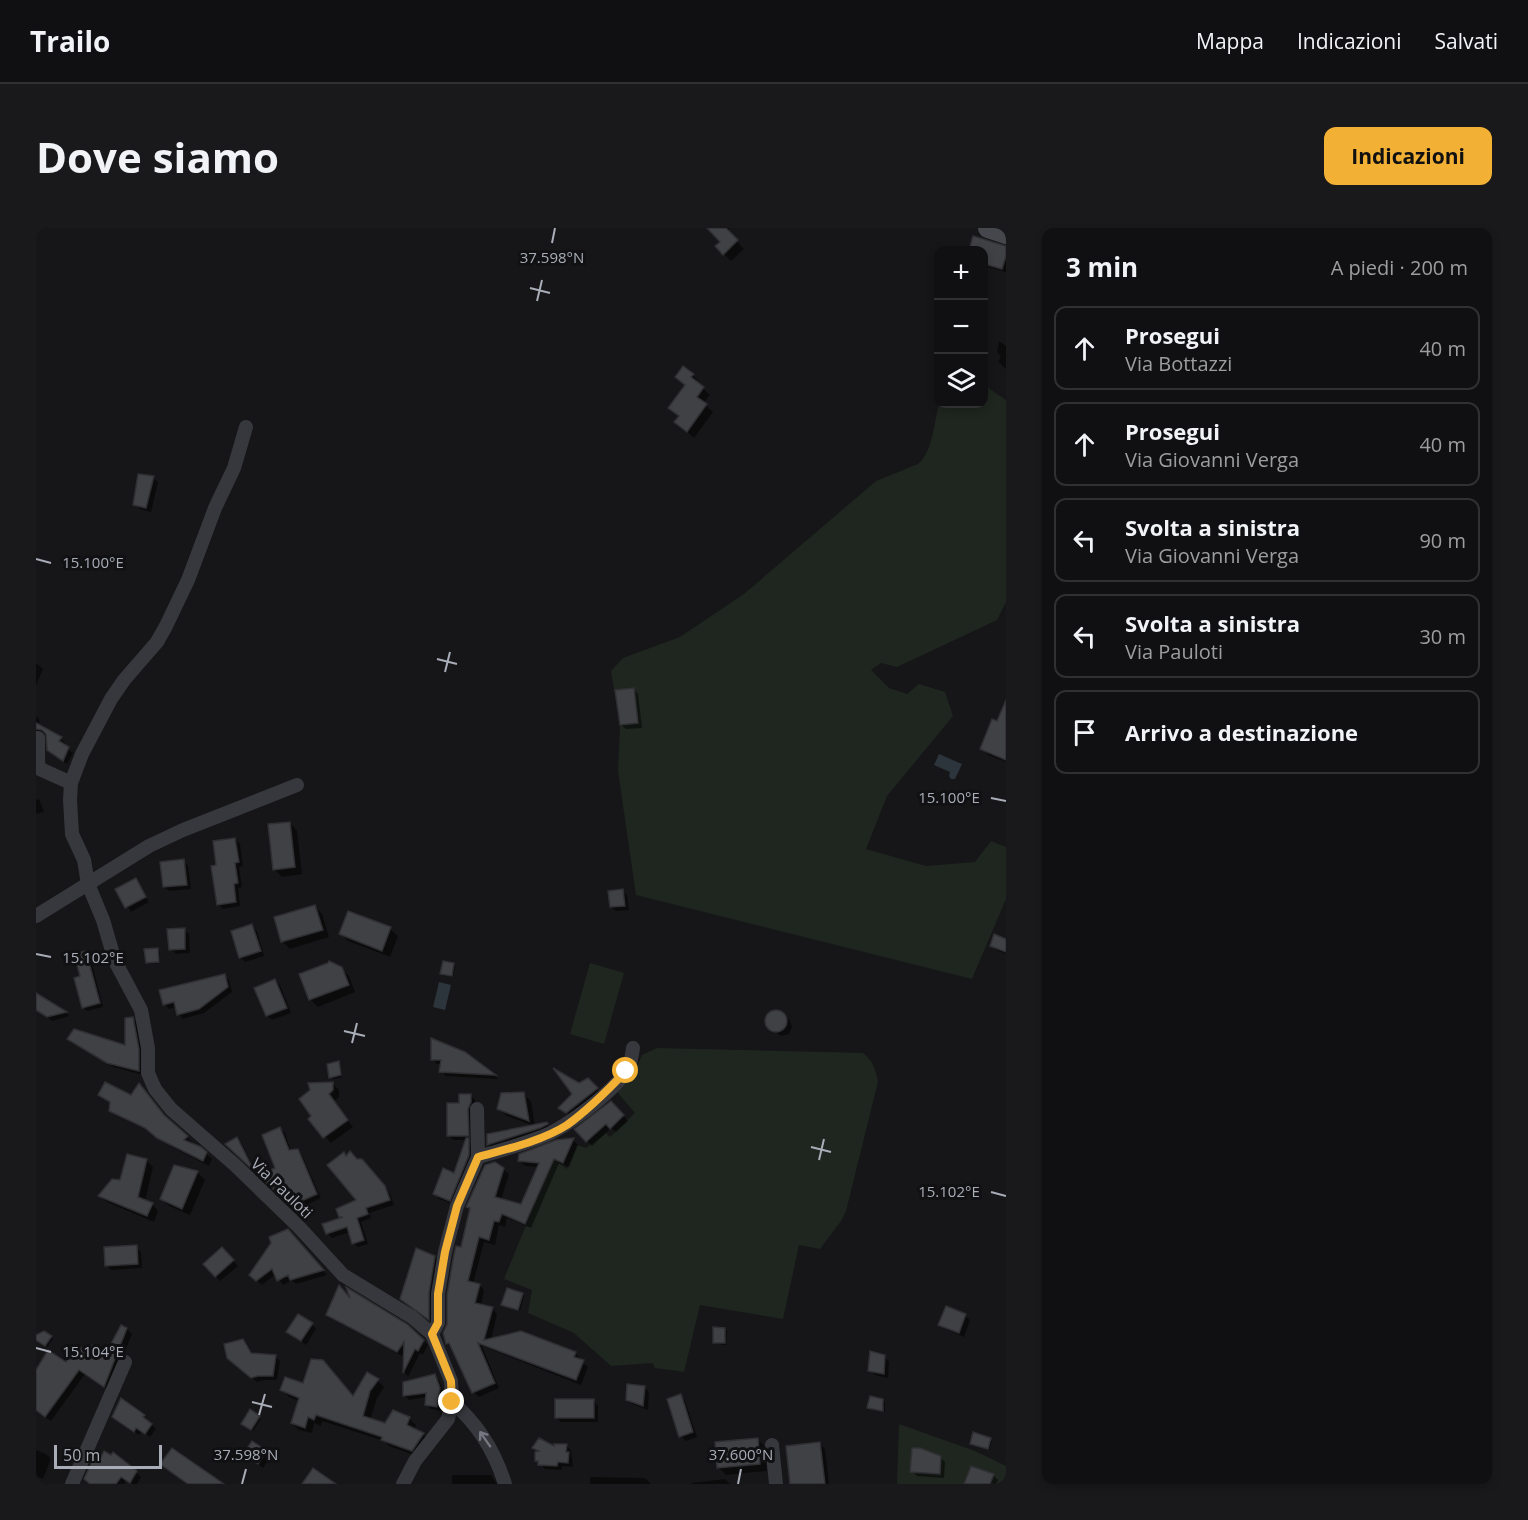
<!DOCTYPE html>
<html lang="it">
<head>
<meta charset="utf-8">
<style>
	:root { --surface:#101012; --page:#19191b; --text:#f1f3f6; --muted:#9c9d9f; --line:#303032; --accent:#f2b134 }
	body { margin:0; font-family:"Open Sans",sans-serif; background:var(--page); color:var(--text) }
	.controls { position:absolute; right:18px; top:18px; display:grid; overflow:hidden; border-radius:12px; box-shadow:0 3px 9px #0003 }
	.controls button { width:54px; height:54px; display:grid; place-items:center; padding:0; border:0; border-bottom:2px solid var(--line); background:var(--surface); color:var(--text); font:30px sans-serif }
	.scale { position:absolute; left:18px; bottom:15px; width:108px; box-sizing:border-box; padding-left:6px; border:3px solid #a8adb8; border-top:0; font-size:16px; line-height:21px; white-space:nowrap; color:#a8adb8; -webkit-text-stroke:4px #111113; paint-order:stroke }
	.stop { position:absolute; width:18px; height:18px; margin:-14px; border:4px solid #f2b134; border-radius:50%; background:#fff }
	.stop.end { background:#f2b134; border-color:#fff; box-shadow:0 2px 6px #0008 }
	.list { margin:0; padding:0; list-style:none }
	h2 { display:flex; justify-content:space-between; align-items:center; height:78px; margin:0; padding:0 24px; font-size:26px }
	h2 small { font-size:20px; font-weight:400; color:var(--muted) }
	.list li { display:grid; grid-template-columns:39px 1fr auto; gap:18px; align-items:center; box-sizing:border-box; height:84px; margin:0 12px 12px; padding:0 12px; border:2px solid var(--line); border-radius:12px }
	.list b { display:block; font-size:22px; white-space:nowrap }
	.list p { margin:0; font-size:20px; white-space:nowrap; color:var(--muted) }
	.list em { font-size:20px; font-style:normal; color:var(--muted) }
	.icon { flex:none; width:33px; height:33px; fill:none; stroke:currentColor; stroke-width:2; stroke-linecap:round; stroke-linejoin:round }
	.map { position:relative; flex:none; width:970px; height:1256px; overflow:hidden; border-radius:12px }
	header { display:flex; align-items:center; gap:36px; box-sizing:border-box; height:84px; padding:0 30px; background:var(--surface); border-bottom:2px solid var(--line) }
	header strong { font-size:28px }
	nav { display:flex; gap:33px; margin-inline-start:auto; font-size:21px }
	.intro { display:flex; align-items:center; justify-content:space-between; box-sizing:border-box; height:144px; padding:0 36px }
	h1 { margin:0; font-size:42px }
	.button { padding:15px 27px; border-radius:12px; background:var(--accent); color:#111; font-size:21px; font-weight:700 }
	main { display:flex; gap:36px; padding:0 36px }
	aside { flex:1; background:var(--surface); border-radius:12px; box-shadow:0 3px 9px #0003 }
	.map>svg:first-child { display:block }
</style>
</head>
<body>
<header>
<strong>Trailo</strong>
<nav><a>Mappa</a><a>Indicazioni</a><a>Salvati</a></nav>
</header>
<div class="intro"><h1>Dove siamo</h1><a class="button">Indicazioni</a></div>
<main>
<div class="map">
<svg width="970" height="1256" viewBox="0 0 970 1256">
	<rect width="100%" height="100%" fill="#161618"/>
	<g fill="#1e261f">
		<path d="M948 157 970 172V374L961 392 861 439 845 435 835 442 853 460 871 466 883 456 909 464 917 488 851 568 830 621 890 638 939 634 955 613 970 619V671L936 751 600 667 582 543 584 497 575 443 587 430 644 409 708 366 840 253 882 236C897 224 898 194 903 176H948Z"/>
		<path d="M554 735 588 745 568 816 534 806Z"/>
		<path d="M621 820 827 825C837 833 840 842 842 854L810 983 805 993 784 1021 763 1017 747 1091 664 1077 648 1144 619 1140 617 1135 575 1138 538 1105 492 1085 496 1062 468 1051 517 931 531 941 541 917 550 920 570 905 574 909 599 885 581 864 597 847 606 827Z"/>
		<path d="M863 1196 939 1223 970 1238V1256H861Z"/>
	</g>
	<g fill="#2c353c">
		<path d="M903 526 926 536 919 551H915L913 548 914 544 898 537Z"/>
		<path d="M403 754 415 757 409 782 397 779Z"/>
	</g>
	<g fill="#0007">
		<path d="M673 0H694L691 3 708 21 695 33 681 19 686 14Z"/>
		<path d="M938 10 970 19V44L948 38V22H934Z"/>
		<path d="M963 113 970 118V141L962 134 965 129 961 124Z"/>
		<path d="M657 147 663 154 662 156 674 167 667 175 677 184 658 210 640 194 644 189 651 158 648 156Z"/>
		<path d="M117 250 122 254 115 284 104 281 99 276Z"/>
		<path d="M0 435 7 441 0 457Z"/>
		<path d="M597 461 602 466 606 500 590 501 585 497Z"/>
		<path d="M970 475V534L952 527 945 520 962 495Z"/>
		<path d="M0 488 4 492 2 498 25 511 29 515 27 517 37 525 31 536 17 526 11 506 4 505 0 507Z"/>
		<path d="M3 571 8 584 0 586V572Z"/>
		<path d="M254 595 261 603 266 646 246 649 238 641Z"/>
		<path d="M199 611 204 616 207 638 203 639 206 659 202 660 204 678 187 681 182 676V639Z"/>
		<path d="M147 633 152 638 155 661 133 663 128 659Z"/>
		<path d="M99 652 113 674 95 684 81 662Z"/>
		<path d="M586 663 591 667 593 682 580 683 575 679Z"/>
		<path d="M279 679 286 686 293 709 254 721 247 714 240 690Z"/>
		<path d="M216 698 221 703 228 728 209 734 204 729Z"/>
		<path d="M354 701 362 708 354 729 312 713 305 706Z"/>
		<path d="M148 702 153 706 154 725 140 726 135 721Z"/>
		<path d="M970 713V726L960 722 956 717Z"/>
		<path d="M122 722 124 724V735L113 736 111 734Z"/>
		<path d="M50 724 54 728 67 779 51 783 47 779 46 749Z"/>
		<path d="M417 737 419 739 417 749 406 746Z"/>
		<path d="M305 740 313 748 319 764 282 779 274 771Z"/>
		<path d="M188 748 193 752 196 764 168 785 147 791 142 786 141 779 133 781 129 776Z"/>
		<path d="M239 753 244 757 255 785 236 792 231 787Z"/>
		<path d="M2 768 30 785 33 788 17 793 1 783 0 772Z"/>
		<path d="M741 783 753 791 756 799 753 806 745 808 733 800 730 792 733 785Z"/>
		<path d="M97 791 101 795 107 826V847L77 839 33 811 91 819Z"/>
		<path d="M428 825 459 848 462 851 410 848 405 843 406 836H401L396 831Z"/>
		<path d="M302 835 306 849 297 851 295 849Z"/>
		<path d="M552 852 565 866 536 889 525 880 538 866 543 857Z"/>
		<path d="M296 855 303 862V869L298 873 317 899 295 915 274 891Z"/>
		<path d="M487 866 495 873 499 898 511 896 515 901 457 921 452 917 498 898 471 888 463 881Z"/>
		<path d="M63 867 132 892 157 915 155 916 164 920 176 931 173 938 136 919 117 905 81 888 75 882V876Z"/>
		<path d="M434 867 439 872 436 912H433L437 916V933L418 976 403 971 399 966 419 947 431 912H417L413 908 425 876Z"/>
		<path d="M575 875 592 893 580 904 575 900 556 918 540 902Z"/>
		<path d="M244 900 249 905 255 923 261 922 266 927 285 970 260 982 244 962 242 965 225 948 240 941Z"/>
		<path d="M201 911 206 916 218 941 191 916Z"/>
		<path d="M537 912 542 917 533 939 523 935 495 1000 471 990 469 999 463 997 459 1017 448 1014 437 1056 443 1057 448 1062 445 1078 456 1080 461 1086 455 1112 539 1125 545 1131 544 1133 552 1139 545 1157 446 1118 463 1160 443 1169 437 1164 417 1120 411 1115 426 1021 435 982 432 979 467 941 473 946 465 972 485 978 503 939 489 938 483 932Z"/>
		<path d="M311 929 330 937 353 964 358 977 333 985 335 990 325 994 332 1016 322 1019 317 1015 314 1004 296 1010 291 1005 307 990 304 988 323 973Z"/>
		<path d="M110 932 117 939 109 974 116 976 122 983 118 994 71 974 64 968Z"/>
		<path d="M139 939 162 945 169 952 154 987 133 978 125 971Z"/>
		<path d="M257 1008 291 1047 260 1056 256 1052 247 1057 240 1046 226 1057 220 1052Z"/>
		<path d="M100 1019 105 1024 106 1040 75 1042 70 1037Z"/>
		<path d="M186 1021 202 1038 184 1053 169 1036Z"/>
		<path d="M398 1029 405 1035 399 1096 366 1071Z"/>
		<path d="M486 1066 488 1068 484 1083 467 1076Z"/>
		<path d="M317 1075 370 1098 392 1117 387 1127 384 1125 372 1149 369 1145V1123L366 1128 296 1091 292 1086Z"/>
		<path d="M929 1088 934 1092 928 1109 909 1101 904 1097Z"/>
		<path d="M276 1096 280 1101 270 1117 252 1103Z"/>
		<path d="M91 1101 96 1106 73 1163 49 1146 15 1193 0 1183V1142L31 1136 52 1126 70 1129Z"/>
		<path d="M689 1101 691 1103 690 1117 680 1116 679 1114Z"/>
		<path d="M0 1108 15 1109 17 1111 11 1119 0 1111Z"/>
		<path d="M207 1112 217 1126 240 1129 244 1133 241 1152H228L221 1154 198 1135Z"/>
		<path d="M848 1129 853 1134 852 1150 839 1147 834 1142Z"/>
		<path d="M398 1147 403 1152 408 1166 406 1183 395 1181 390 1177 391 1169 373 1172 368 1167Z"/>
		<path d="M342 1153 348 1159 341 1170 334 1192 350 1197 373 1191 380 1197 378 1202 387 1206 394 1213 383 1229 353 1218 348 1213 286 1193 285 1198 278 1195 276 1205 263 1202 256 1195 263 1173 253 1169 246 1162 317 1169Z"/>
		<path d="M609 1160 613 1164 612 1182 596 1176 591 1171Z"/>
		<path d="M644 1168 649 1173 661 1209 650 1213 645 1208Z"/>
		<path d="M847 1172 849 1175V1184L833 1179Z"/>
		<path d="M557 1173 562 1178V1194H525L520 1189Z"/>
		<path d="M215 1184 225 1191 217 1203 209 1197Z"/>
		<path d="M108 1188 120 1201 114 1209 106 1203 103 1207 83 1193Z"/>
		<path d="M954 1211 956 1213 953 1222 935 1216Z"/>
		<path d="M722 1212 729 1219 731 1243 690 1247 682 1239Z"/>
		<path d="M783 1215 789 1221 793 1256H757Z"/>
		<path d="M530 1217 535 1222 537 1239 526 1238V1242L509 1241 501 1233 503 1224 498 1219 520 1221Z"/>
		<path d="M0 1222 10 1226 15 1231 7 1251 0 1248Z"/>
		<path d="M230 1224 235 1229 227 1240 209 1226Z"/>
		<path d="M904 1229 909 1234 908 1250 881 1248 876 1243Z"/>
		<path d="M63 1235 100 1244 105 1249 101 1256H96L90 1252 88 1256H55Z"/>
		<path d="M416 1247H455L461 1256H416Z"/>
		<path d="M957 1247 962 1252 960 1256H930Z"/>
		<path d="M554 1249 609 1250 615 1256H554Z"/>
		<path d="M689 1251 694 1256H655V1255Z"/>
	</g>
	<g fill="#404145" stroke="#303034" stroke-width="1.5">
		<path d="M671 0H690L702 12 687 27 679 18 684 14Z"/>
		<path d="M937 8 970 18V28L966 41 948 36V22H933Z"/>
		<path d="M647 138 658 146 655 149 668 159 661 169 671 176 651 204 638 194 643 188 632 180 649 157 639 149Z"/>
		<path d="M102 246 118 248 110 280 97 277Z"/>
		<path d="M598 460 602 495 584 497 579 462Z"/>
		<path d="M970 472V532L944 521 956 491 961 493Z"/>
		<path d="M0 495 26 509 23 513 33 519 27 533 11 522 10 506 6 502 0 501Z"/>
		<path d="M254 594 259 639 237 642 232 596Z"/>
		<path d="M199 610 203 634 199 635 202 655 198 656 200 674 181 677 175 638 180 637 177 613Z"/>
		<path d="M148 631 151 657 127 659 124 634Z"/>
		<path d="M100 650 110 669 89 680 79 661Z"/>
		<path d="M587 661 589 678 574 679 572 663Z"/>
		<path d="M279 677 287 702 245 714 238 689Z"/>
		<path d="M312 683 355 699 346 723 303 706Z"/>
		<path d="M216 696 225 723 203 730 195 703Z"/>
		<path d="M149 700V721L133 722 131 701Z"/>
		<path d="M958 706 970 711V724L954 718Z"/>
		<path d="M122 720 123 734 110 735 108 721Z"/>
		<path d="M50 723 64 775 46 780 38 750 44 748 38 726Z"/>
		<path d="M293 733 306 739 313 757 273 772 263 746 292 735Z"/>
		<path d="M407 733 418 735 416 748 404 746Z"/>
		<path d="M189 746 192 759 163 781 141 787 138 774 127 777 123 762Z"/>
		<path d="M239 751 251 780 230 788 218 760Z"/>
		<path d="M0 765 31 784 11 789 0 782Z"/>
		<circle cx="740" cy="793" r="11"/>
		<path d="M97 789 103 821V843L71 835 31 811 38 801 89 817V790Z"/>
		<path d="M395 810 429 824 460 847 403 844 405 832H395Z"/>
		<path d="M303 833 305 847 293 850 291 836Z"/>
		<path d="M517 840 543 855 552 850 562 860 530 885 522 880 536 866Z"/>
		<path d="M69 854 95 867 103 855 128 887 152 908 148 912 165 919 171 924 167 933 121 910 109 900 73 883 74 874 62 867Z"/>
		<path d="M297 854V862L293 866 312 892 287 910 272 891 275 888 263 871 274 862 272 855Z"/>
		<path d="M488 864 493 893 461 881 465 865Z"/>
		<path d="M423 866H435V874L432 881 433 908H411V875H423Z"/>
		<path d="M575 873 588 887 574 901 570 896 550 914 538 901Z"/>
		<path d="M511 894 512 896 504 900 451 917V906Z"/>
		<path d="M244 899 253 922 262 921 281 966 254 978 239 958 237 961 223 947 239 940 226 907Z"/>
		<path d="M201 909 218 943 189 916Z"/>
		<path d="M430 910H433V927L414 973 397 966 407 940 418 945Z"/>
		<path d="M538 910 527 935 518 931 489 996 466 986 463 994 458 993 453 1012 443 1009 432 1053 444 1056 439 1075 457 1079 448 1112 485 1103 540 1124 538 1129 548 1132 540 1152 442 1115 459 1155 436 1165 413 1115 410 1116 407 1105 411 1096V1067L418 1026 420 1018 425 1019 434 980 430 979 449 937 459 934 468 940 459 969 485 976 503 935 482 933 483 926 520 912Z"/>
		<path d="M314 923 321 931H326L349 958 354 972 330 980 332 986 321 990 328 1012 316 1016 311 999 290 1006 286 996 307 989H303L300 981 320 972 291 937 308 924 310 928Z"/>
		<path d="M91 926 111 931 102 969 117 975 111 988 62 968 76 951 84 952Z"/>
		<path d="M138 937 162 943 146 981 124 971Z"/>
		<path d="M252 1001 288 1042 254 1052 252 1047 241 1053 236 1041 220 1053 213 1047 235 1015 233 1009Z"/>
		<path d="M101 1017 102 1036 69 1038 68 1019Z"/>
		<path d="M186 1019 198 1032 179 1049 167 1036Z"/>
		<path d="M380 1020 399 1028 393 1065V1092L364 1071Z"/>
		<path d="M303 1057 314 1070 310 1059 371 1096 388 1112 382 1123 379 1121 367 1145 368 1114 361 1124 290 1087Z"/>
		<path d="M471 1060 487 1065 482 1082 465 1077Z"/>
		<path d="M910 1078 930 1086 923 1105 902 1097Z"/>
		<path d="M262 1086 277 1095 265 1113 250 1104Z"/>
		<path d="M85 1097 91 1100 68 1159 43 1142 9 1189 0 1182V1142L12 1122 30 1134 42 1117 52 1124 56 1117 69 1127Z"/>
		<path d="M677 1099 689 1100V1115H677Z"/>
		<path d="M8 1103 16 1108 9 1118 0 1112V1107Z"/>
		<path d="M207 1111 215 1125 240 1127 237 1148H222L215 1150 191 1130 188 1116Z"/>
		<path d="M834 1123 849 1127 848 1146 832 1143Z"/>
		<path d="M275 1131 287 1132 317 1168 331 1144 343 1151 334 1163 327 1188 349 1195 357 1182 374 1189 371 1197 388 1205 376 1223 345 1212 346 1209 280 1187 278 1192 272 1189 269 1200 255 1195 263 1170 244 1162 249 1149 267 1155Z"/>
		<path d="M399 1146 404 1160 401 1179 389 1177 390 1165 367 1168V1154Z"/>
		<path d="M591 1156 609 1158 607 1178 590 1172Z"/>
		<path d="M645 1166 657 1204 643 1209 631 1171Z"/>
		<path d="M834 1168 847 1171V1183L831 1180Z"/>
		<path d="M85 1170 109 1187 107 1189 116 1196 109 1206 100 1200 98 1204 76 1189Z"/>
		<rect x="519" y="1171" width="39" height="19"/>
		<path d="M214 1181 224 1188 215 1202 205 1196Z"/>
		<path d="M937 1204 955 1210 952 1221 934 1216Z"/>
		<path d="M503 1210 518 1218V1216H531L530 1224H533L532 1235 522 1234 521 1238 502 1237V1233H499V1224L503 1223 496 1220Z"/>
		<path d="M722 1210 724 1236 681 1240 679 1214Z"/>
		<path d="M216 1213 231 1223 222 1236 207 1226Z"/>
		<path d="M784 1214 789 1256H754L750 1218Z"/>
		<path d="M136 1220 188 1256H152L124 1236Z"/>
		<path d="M876 1220H884L905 1228 904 1246 874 1244Z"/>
		<path d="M68 1223 75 1227 77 1224 101 1243 94 1255 85 1249 80 1256H54L48 1251 58 1229 63 1233Z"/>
		<path d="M935 1238 958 1246 954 1256H928Z"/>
		<path d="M277 1240 300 1256H266Z"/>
	</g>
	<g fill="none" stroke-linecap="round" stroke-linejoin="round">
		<g stroke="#37383d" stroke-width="14">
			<path d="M210 199 198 240 179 280 152 352 130 398 121 414 88 452 75 471 46 526 35 555 34 572 36 606 48 632 52 656 67 692 79 733 105 782 112 820V845L119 861 135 881 199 937 263 999 307 1047 376 1089 396 1106 415 1153 416 1174 412 1191 379 1233 367 1256"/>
			<path d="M0 510H2V535L4 541 35 555"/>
			<path d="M0 688 113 618 147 602 261 557"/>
			<path d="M441 881 442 929"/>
			<path d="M396 1106 402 1095V1066L409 1024 421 978 442 929C464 923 487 916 508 908 532 898 577 864 591 842 595 835 596 828 597 820"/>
			<path d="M416 1174C442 1196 459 1224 469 1256"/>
			<path d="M736 1217 740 1256"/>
			<path d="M36 1256 89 1134"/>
		</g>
		<path stroke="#45474d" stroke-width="20" d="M952 0 970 6"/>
	</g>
	<defs><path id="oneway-shaft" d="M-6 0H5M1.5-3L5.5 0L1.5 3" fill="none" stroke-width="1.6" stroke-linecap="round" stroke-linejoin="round" transform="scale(1.5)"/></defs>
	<use stroke="#757881" href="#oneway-shaft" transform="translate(449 1211) rotate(-125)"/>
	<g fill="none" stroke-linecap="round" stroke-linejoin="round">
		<path stroke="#f2b134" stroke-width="8" d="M416 1174 415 1153 396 1106 402 1095V1066L409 1024 421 978 442 929C471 921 506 913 531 897 552 882 572 862 590 843"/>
	</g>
	<path fill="none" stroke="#a8adb8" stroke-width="2" d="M516 15 519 0M494 60 514 65M501 73 506 52M0 331 15 335M401 431 421 436M409 444 414 424M955 570 970 573M0 726 15 729M308 803 329 808M316 815 321 795M775 919 795 924M783 932 788 911M955 964 970 968M0 1120 15 1124M216 1174 236 1179M223 1187 229 1166M206 1256 210 1241M702 1256 705 1241"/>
	<g text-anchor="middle" stroke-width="6" stroke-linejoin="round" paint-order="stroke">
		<g font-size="16" fill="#a8adb8" stroke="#111113">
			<text transform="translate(246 960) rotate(44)" y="6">Via Pauloti</text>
		</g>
	</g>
	<g font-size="15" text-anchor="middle" fill="#a8adb8" stroke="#111113" stroke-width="6" stroke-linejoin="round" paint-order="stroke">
		<text x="516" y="35">37.598°N</text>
		<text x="57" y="340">15.100°E</text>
		<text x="913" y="575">15.100°E</text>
		<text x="57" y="735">15.102°E</text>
		<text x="913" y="969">15.102°E</text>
		<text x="57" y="1129">15.104°E</text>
		<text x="210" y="1232">37.598°N</text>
		<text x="705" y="1232">37.600°N</text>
	</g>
</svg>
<div class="controls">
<button>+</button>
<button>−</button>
<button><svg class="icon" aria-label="layers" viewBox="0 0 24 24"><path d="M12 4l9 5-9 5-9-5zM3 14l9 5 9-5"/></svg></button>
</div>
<div class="scale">50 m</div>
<div class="stop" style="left:590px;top:843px"></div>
<div class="stop end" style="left:416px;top:1174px"></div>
</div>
<aside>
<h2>3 min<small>A piedi · 200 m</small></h2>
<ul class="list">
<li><svg class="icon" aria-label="ahead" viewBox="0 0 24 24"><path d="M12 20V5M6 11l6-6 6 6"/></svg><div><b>Prosegui</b><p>Via Bottazzi</p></div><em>40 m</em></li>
<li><svg class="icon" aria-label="ahead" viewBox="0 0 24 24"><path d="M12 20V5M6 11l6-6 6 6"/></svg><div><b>Prosegui</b><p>Via Giovanni Verga</p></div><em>40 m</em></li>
<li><svg class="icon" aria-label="left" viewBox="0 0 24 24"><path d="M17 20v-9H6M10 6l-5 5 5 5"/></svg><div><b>Svolta a sinistra</b><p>Via Giovanni Verga</p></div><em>90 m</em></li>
<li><svg class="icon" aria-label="left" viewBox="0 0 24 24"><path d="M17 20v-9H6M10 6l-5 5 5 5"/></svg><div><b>Svolta a sinistra</b><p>Via Pauloti</p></div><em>30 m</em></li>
<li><svg class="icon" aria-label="arrive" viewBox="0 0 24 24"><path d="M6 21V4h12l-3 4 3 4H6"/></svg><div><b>Arrivo a destinazione</b></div></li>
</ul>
</aside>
</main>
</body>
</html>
